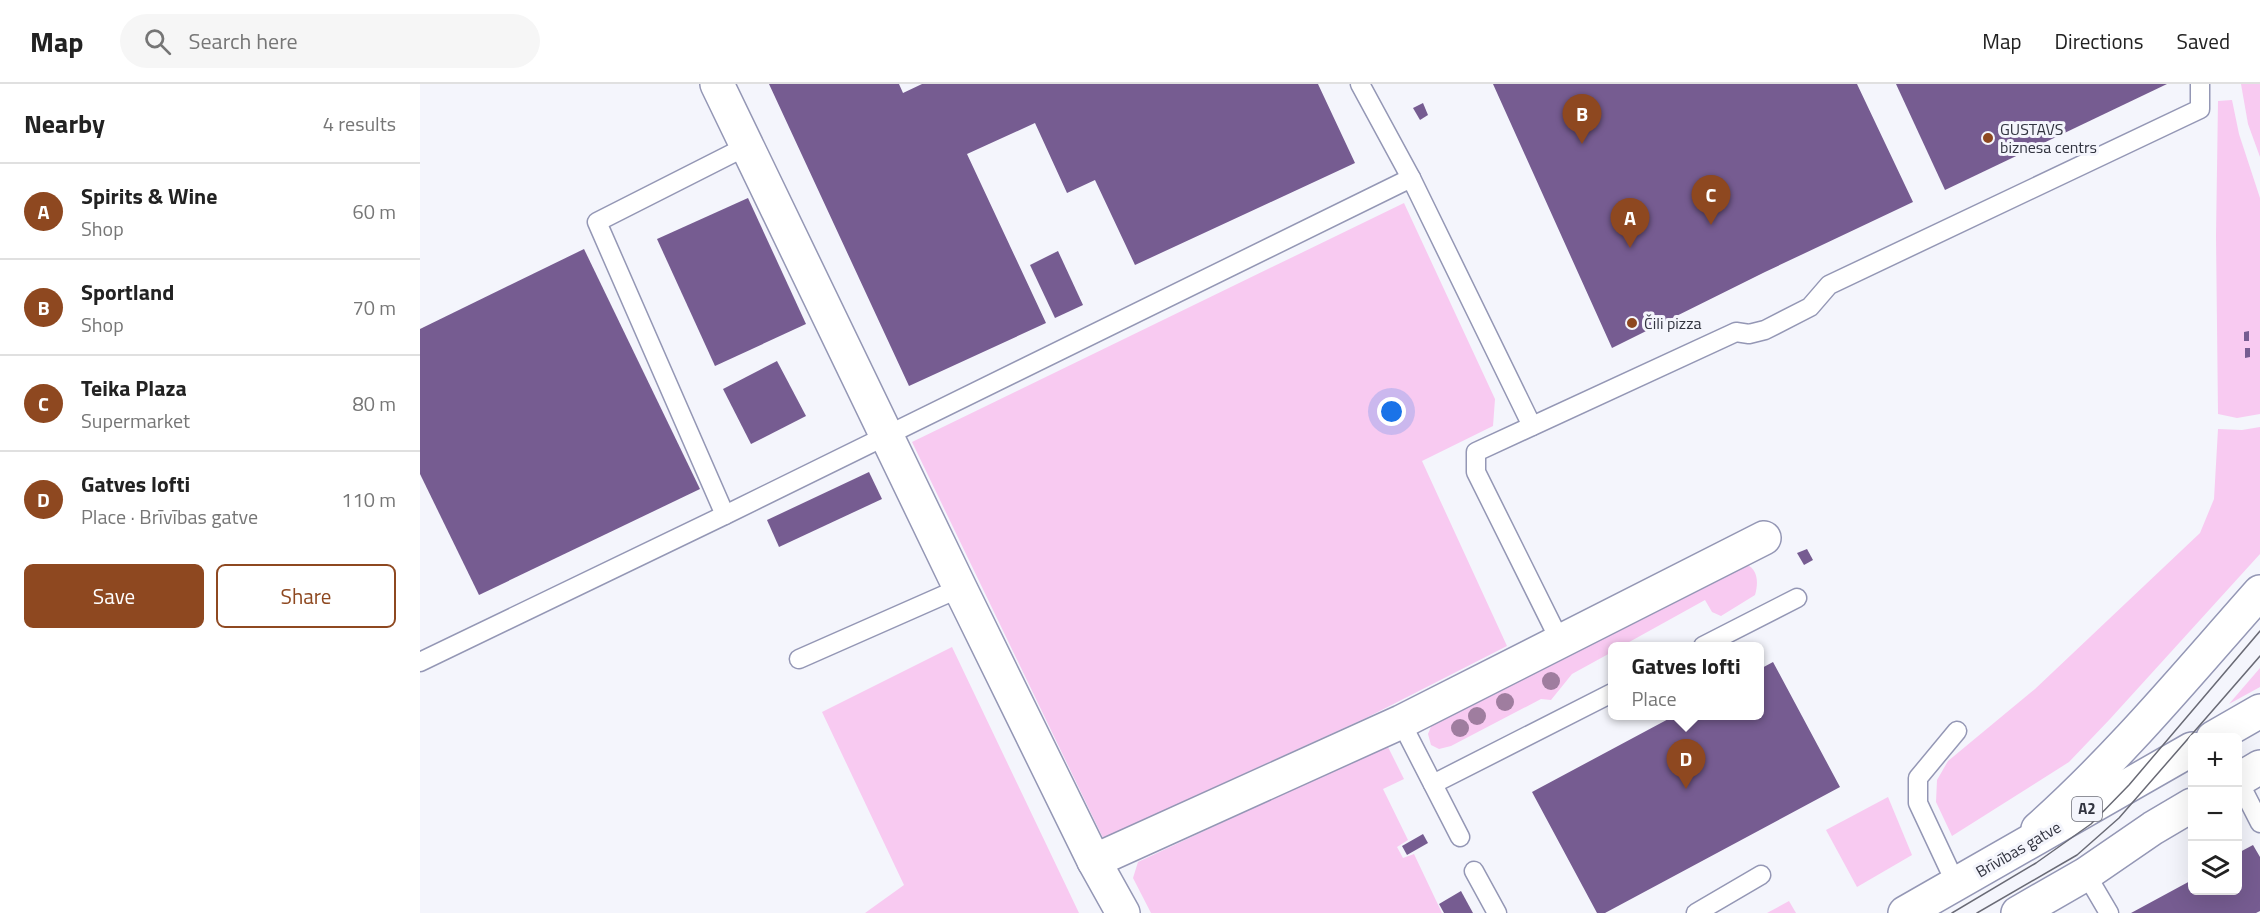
<!DOCTYPE html>
<html lang="en">
<head>
<meta charset="utf-8">
<style>
	:root { --surface:#fff; --page:#f6f6f6; --text:#222; --muted:#767676; --line:#e0e0e0; --accent:#8e4820 }
	body { margin:0; font-family:"Titillium Web",sans-serif; background:var(--page); color:var(--text) }
	.controls { position:absolute; right:18px; bottom:18px; display:grid; overflow:hidden; border-radius:9px; box-shadow:0 6px 24px #0002 }
	.controls button { width:54px; height:54px; display:grid; place-items:center; padding:0; border:0; border-bottom:2px solid var(--line); background:var(--surface); color:var(--text); font:30px sans-serif }
	.you { position:absolute; left:972px; top:328px; width:21px; height:21px; margin:-15px; border:4px solid #fff; border-radius:50%; background:#1a73e8; box-shadow:0 0 0 9px #1a73e833 }
	.badge { display:grid; place-items:center; width:39px; height:39px; border-radius:50%; background:var(--accent); color:#fff; font-size:20px; font-weight:700 }
	.pin { position:absolute; translate:-50% -50px; filter:drop-shadow(0 2px 3px #0008) }
	.pin::after { content:''; position:absolute; top:32px; width:21px; height:18px; background:inherit; clip-path:polygon(0 0,100% 0,50% 100%) }
	.popup { position:absolute; left:1188px; top:558px; width:156px; height:78px; box-sizing:border-box; display:grid; place-content:center; border-radius:9px; background:var(--surface); filter:drop-shadow(0 2px 4px #0005); font-size:20px; white-space:nowrap; color:var(--muted) }
	.popup b { font-size:22px; color:var(--text) }
	.popup::after { content:''; position:absolute; left:50%; top:100%; margin-left:-12px; border:12px solid transparent; border-top-color:var(--surface) }
	.list { margin:0; padding:0; list-style:none }
	h2 { display:flex; justify-content:space-between; align-items:center; height:78px; margin:0; padding:0 24px; font-size:26px }
	h2 small { font-size:20px; font-weight:400; color:var(--muted) }
	.list li { display:grid; grid-template-columns:39px 1fr auto; gap:18px; align-items:center; box-sizing:border-box; height:96px; padding:0 24px; border-top:2px solid var(--line) }
	.list b { display:block; font-size:22px; white-space:nowrap }
	.list p { margin:0; font-size:20px; white-space:nowrap; color:var(--muted) }
	.list em { font-size:20px; font-style:normal; color:var(--muted) }
	.actions { display:flex; gap:12px; padding:18px 24px }
	.actions a { flex:1; padding:14px 0; border:2px solid var(--accent); border-radius:9px; text-align:center; font-size:21px; color:var(--accent) }
	.actions .main { background:var(--accent); color:#fff }
	.icon { flex:none; width:33px; height:33px; fill:none; stroke:currentColor; stroke-width:2; stroke-linecap:round; stroke-linejoin:round }
	.map { position:relative; flex:none; width:1840px; height:829px; overflow:hidden }
	header { display:flex; align-items:center; gap:36px; box-sizing:border-box; height:84px; padding:0 30px; background:var(--surface); border-bottom:2px solid var(--line) }
	header strong { font-size:28px }
	nav { display:flex; gap:33px; margin-inline-start:auto; font-size:21px }
	.search { width:420px; height:54px; background:var(--page); display:flex; align-items:center; gap:15px; box-sizing:border-box; padding:0 21px; border-radius:33px; color:var(--muted); font-size:22px }
	main { display:flex }
	aside { flex:1; background:var(--surface) }
	.map>svg:first-child { display:block }
</style>
</head>
<body>
<header>
<strong>Map</strong>
<div class="search"><svg class="icon" aria-label="search" viewBox="0 0 24 24"><circle cx="10" cy="10" r="6"/><path d="M15 15l6 6"/></svg>Search here</div>
<nav><a>Map</a><a>Directions</a><a>Saved</a></nav>
</header>
<main>
<aside>
<h2>Nearby<small>4 results</small></h2>
<ul class="list">
<li><span class="badge">A</span><div><b>Spirits &amp; Wine</b><p>Shop</p></div><em>60 m</em></li>
<li><span class="badge">B</span><div><b>Sportland</b><p>Shop</p></div><em>70 m</em></li>
<li><span class="badge">C</span><div><b>Teika Plaza</b><p>Supermarket</p></div><em>80 m</em></li>
<li><span class="badge">D</span><div><b>Gatves lofti</b><p>Place · Brīvības gatve</p></div><em>110 m</em></li>
</ul>
<div class="actions"><a class="main">Save</a><a>Share</a></div>
</aside>
<div class="map">
<svg width="1840" height="829" viewBox="0 0 1840 829">
	<rect width="100%" height="100%" fill="#f4f5fc"/>
	<g fill="#f8caf1">
		<path d="M1821 0H1840V73L1828 40Z"/>
		<path d="M1812 16 1819 50 1840 114V330L1817 334 1798 330 1796 152 1798 17Z"/>
		<path d="M984 119 1075 315 1073 342 1002 377 1087 562 946 634 683 754 492 358Z"/>
		<path d="M1840 343V470L1690 635 1649 678 1532 752 1516 718 1517 696 1528 677 1615 605 1780 449 1794 415 1798 345 1822 346Z"/>
		<path d="M1321 479C1338 482 1339 497 1335 511L1301 532 1292 528 1285 516 1202 562H1192V568L1152 590 1131 616 1121 615 1031 662 1019 665 1011 661 1008 650 1012 640Z"/>
		<path d="M532 563 659 829H445L484 801 402 628Z"/>
		<path d="M1840 584V603L1809 620Z"/>
		<path d="M967 661 984 695 963 705 988 756 977 763 983 774 994 770 1022 829H731L713 794 718 778Z"/>
		<path d="M1468 713 1492 771 1437 803 1406 746Z"/>
		<path d="M1369 817 1376 829H1347Z"/>
	</g>
	<g fill="#765c91">
		<path d="M349 0H479L483 9 502 0H898L935 79 715 181 675 96 647 109 615 39 547 70 626 239 489 302Z"/>
		<path d="M1073 0H1437L1493 118 1345 188 1192 264Z"/>
		<path d="M1476 0H1747L1525 106Z"/>
		<path d="M1003 19 1008 31 1000 36 993 24Z"/>
		<path d="M328 114 386 240 295 282 237 155Z"/>
		<path d="M164 165 280 405 59 511 0 390V245Z"/>
		<path d="M638 167 663 221 635 234 610 181Z"/>
		<path d="M1829 247V257H1824V248Z"/>
		<path d="M1825 264H1830V273L1825 274Z"/>
		<path d="M357 277 386 332 331 360 303 305Z"/>
		<path d="M449 388 462 415 359 463 347 436Z"/>
		<path d="M1387 465 1393 476 1384 481 1377 469Z"/>
		<path d="M1353 578 1420 703 1185 829H1177L1112 708 1254 632H1340V585Z"/>
		<path d="M1003 750 1008 759 987 771 982 762Z"/>
		<path d="M1833 761 1840 773V827L1836 829H1711L1772 796V806H1818V769Z"/>
		<path d="M1041 807 1053 829H1024L1019 820Z"/>
	</g>
	<g fill="none" stroke-linecap="round" stroke-linejoin="round">
		<defs>
			<g id="lane">
				<path d="M940 0 991 94"/>
				<path d="M305 431 177 138 327 62"/>
				<path d="M1140 557 1056 388V368L1316 248 1329 250 1345 246 1390 223 1409 201 1780 25V0"/>
				<path d="M1283 562 1377 514"/>
				<path d="M379 575 540 504"/>
				<path d="M0 578 305 431 991 94 1112 342"/>
				<path d="M981 638 1040 753"/>
				<path d="M1818 696 1840 739"/>
				<path d="M1013 700 1192 609"/>
				<path d="M1054 787 1077 829"/>
				<path d="M1666 790 1689 829"/>
				<path d="M1536 800 1498 719V694L1537 647"/>
				<path d="M1276 829 1341 791"/>
			</g>
			<g id="street">
				<path d="M297 0 540 504 674 777 703 829"/>
				<path d="M674 777 981 638 1344 454"/>
			</g>
			<path id="primary" d="M1618 745C1699 673 1768 589 1840 508"/>
			<g id="highway">
				<path d="M1793 654 1840 627"/>
				<path d="M1818 696 1840 683"/>
				<path d="M1485 829 1772 665"/>
				<path d="M1598 829 1666 790 1733 744 1772 721"/>
			</g>
		</defs>
		<use href="#lane" stroke="#9497b5" stroke-width="21"/>
		<use href="#street" stroke="#9497b5" stroke-width="36"/>
		<use href="#primary" stroke="#9497b5" stroke-width="36"/>
		<use href="#highway" stroke="#9497b5" stroke-width="36"/>
		<use href="#lane" stroke="#fff" stroke-width="18"/>
		<use href="#street" stroke="#fff" stroke-width="33"/>
		<use href="#primary" stroke="#fff" stroke-width="33"/>
		<use href="#highway" stroke="#fff" stroke-width="33"/>
		<g stroke="#696a75" stroke-width="1.5">
			<path d="M1532 829 1616 779 1671 740 1709 701 1840 547"/>
			<path d="M1557 829 1657 771 1699 734 1840 572"/>
		</g>
	</g>
	<g fill="#9f7d9f">
		<circle cx="1131" cy="597" r="9"/>
		<circle cx="1085" cy="618" r="9"/>
		<circle cx="1057" cy="632" r="9"/>
		<circle cx="1040" cy="644" r="9"/>
	</g>
	<g fill="#8e4820" stroke="#f4f5fc" stroke-width="2">
		<circle cx="1568" cy="54" r="6"/>
		<circle cx="1212" cy="239" r="6"/>
	</g>
	<g text-anchor="middle" stroke-width="6" stroke-linejoin="round" paint-order="stroke">
		<rect fill="#f4f5fc" stroke="#6c6e78" stroke-width="1.5" x="1652" y="713" width="30" height="24" rx="4.5"/>
		<g font-size="15" font-weight="bold" fill="#323440">
			<text x="1667" y="730">A2</text>
		</g>
		<g font-size="16" fill="#323440" stroke="#f4f5fc" text-anchor="start">
			<text x="1580" y="51">GUSTAVS<tspan x="1580" dy="18">biznesa centrs</tspan></text>
			<text x="1224" y="245">Čili pizza</text>
		</g>
		<g font-size="16" fill="#323440" stroke="#f4f5fc">
			<text transform="translate(1598 765) rotate(-30)" y="6">Brīvības gatve</text>
		</g>
	</g>
</svg>
<div class="controls">
<button>+</button>
<button>−</button>
<button><svg class="icon" aria-label="layers" viewBox="0 0 24 24"><path d="M12 4l9 5-9 5-9-5zM3 14l9 5 9-5"/></svg></button>
</div>
<div class="you"></div>
<div class="pin badge" style="left:1210px;top:164px">A</div>
<div class="pin badge" style="left:1162px;top:60px">B</div>
<div class="pin badge" style="left:1291px;top:141px">C</div>
<div class="pin badge" style="left:1266px;top:705px">D</div>
<div class="popup"><b>Gatves lofti</b>Place</div>
</div>
</main>
</body>
</html>
